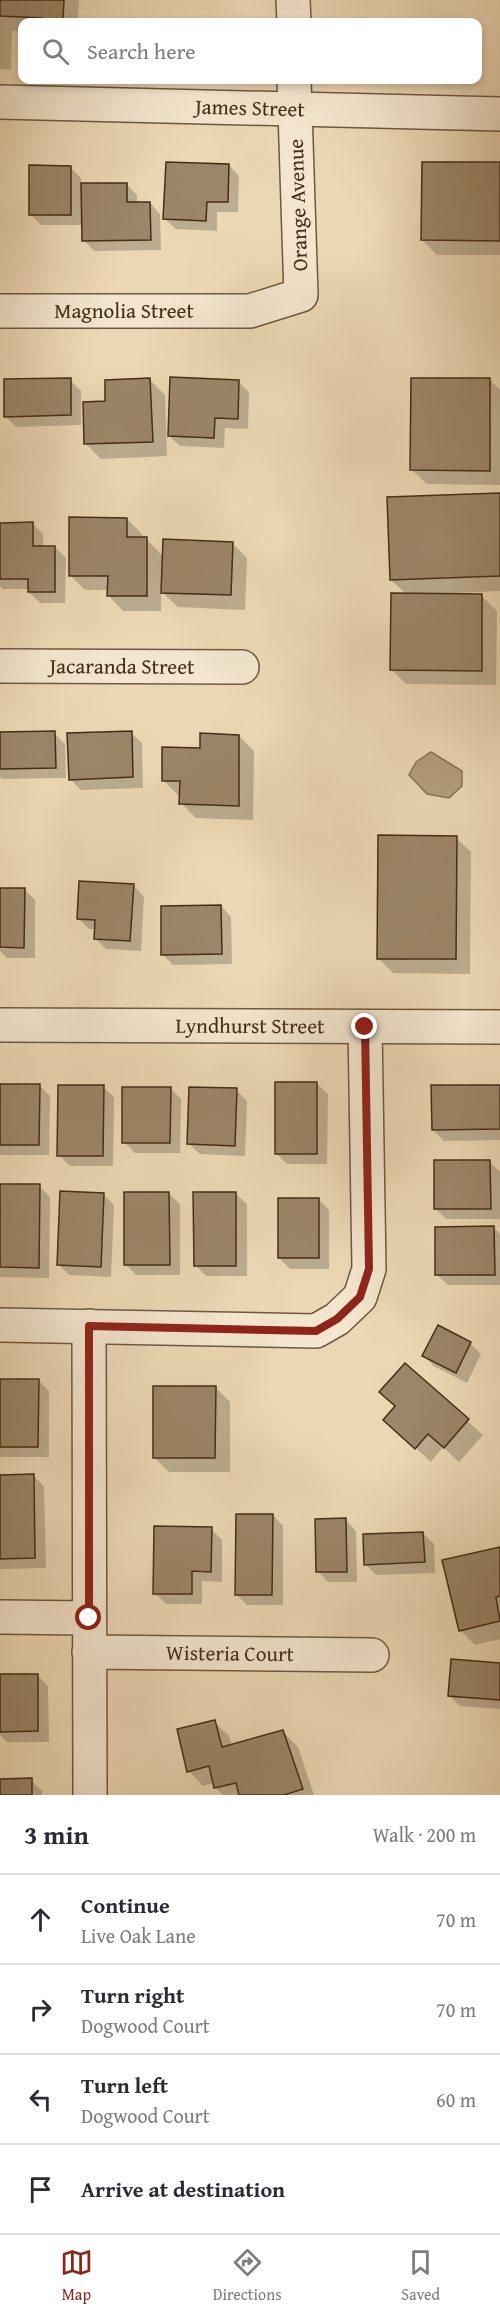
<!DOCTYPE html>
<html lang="en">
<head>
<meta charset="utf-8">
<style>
	:root { --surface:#fff; --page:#f2f2f3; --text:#2b2b33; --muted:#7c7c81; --line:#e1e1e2; --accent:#8f2418 }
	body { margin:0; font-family:"Gentium Book Plus",serif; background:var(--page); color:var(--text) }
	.stop { position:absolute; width:18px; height:18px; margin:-14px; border:4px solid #8f2418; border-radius:50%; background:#fff }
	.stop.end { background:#8f2418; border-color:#fff; box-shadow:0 2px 6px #0008 }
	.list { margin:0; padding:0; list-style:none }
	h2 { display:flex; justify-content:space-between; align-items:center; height:78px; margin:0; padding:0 24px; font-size:26px }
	h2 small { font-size:20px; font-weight:400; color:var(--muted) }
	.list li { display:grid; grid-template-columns:39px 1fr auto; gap:18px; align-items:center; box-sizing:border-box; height:90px; padding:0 24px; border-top:2px solid var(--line) }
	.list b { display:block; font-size:22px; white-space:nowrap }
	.list p { margin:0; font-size:20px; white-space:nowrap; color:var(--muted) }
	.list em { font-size:20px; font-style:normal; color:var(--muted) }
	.icon { flex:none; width:33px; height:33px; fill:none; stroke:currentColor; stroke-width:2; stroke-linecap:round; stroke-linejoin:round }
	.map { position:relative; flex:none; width:500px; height:1795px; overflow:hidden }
	.search { position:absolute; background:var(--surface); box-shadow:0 3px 9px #0003; left:18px; right:18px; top:18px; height:66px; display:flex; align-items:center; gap:15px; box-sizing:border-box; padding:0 21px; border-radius:12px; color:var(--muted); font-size:22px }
	.sheet { height:438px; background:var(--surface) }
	nav { display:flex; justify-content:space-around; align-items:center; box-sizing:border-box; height:84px; border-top:2px solid var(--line); background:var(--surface); font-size:16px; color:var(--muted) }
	nav a { display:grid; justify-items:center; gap:3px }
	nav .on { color:var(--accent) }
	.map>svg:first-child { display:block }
</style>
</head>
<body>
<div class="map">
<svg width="500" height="1795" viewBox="0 0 500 1795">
	<rect width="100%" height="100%" fill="#ecd7b4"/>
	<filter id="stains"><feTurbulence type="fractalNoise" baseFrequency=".00333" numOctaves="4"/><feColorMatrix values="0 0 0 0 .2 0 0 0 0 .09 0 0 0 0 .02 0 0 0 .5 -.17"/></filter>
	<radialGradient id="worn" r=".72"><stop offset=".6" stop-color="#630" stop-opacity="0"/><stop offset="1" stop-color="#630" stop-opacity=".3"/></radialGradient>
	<path fill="#b39d7e" stroke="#877054" stroke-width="1.5" d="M431 752 462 771V786L449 798 427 794 409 775 416 762Z"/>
	<g fill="#0003">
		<path d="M0 0H79L78 20 86 22H22V31H12L11 70 0 69Z"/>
		<path d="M500 164V255H437L422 240Z"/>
		<path d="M229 165 239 176 238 212H217V231L176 229 165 219Z"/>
		<path d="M70 167 81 178V185L126 184 137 195V203H150L160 214 161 250 94 251 84 240 83 225H41L30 214Z"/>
		<path d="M70 380 81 391V425L16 427 5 416Z"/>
		<path d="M150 380 165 395 167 456 101 459 86 444 107 403Z"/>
		<path d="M490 380 500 390V485L427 484 412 470Z"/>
		<path d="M238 381 249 392 248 429 225 428 224 448 180 446 169 436Z"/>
		<path d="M500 494V591L454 593V596H482L497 611 496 685 406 684 391 669 407 595 391 580Z"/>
		<path d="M127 519 142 534V539H146L164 557 232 543 247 558 245 610 178 607 161 591V611H123L109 596V590H85L70 575Z"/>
		<path d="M0 524H33L43 534V547H55L66 558 65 603H40L29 592V589H3L0 586Z"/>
		<path d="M54 733 65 744 66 778 2 779 0 777V734Z"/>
		<path d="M131 733 142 743 143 788 81 790 70 779Z"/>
		<path d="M239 736 254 751 253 820 196 818 181 803V795H178L163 780 201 749Z"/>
		<path d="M456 838 471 852 470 974 393 973 378 958Z"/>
		<path d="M134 886 144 897 141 951 106 949 95 938 96 929H89L78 918Z"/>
		<path d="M0 889H24L35 900V958H7L0 951Z"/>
		<path d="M221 906 231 917 232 964 173 965 162 954Z"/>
		<path d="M317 1084 328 1094 327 1164H287L276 1153Z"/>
		<path d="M0 1085H39L50 1096 49 1155H0Z"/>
		<path d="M103 1087 114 1097 113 1166H70L59 1155Z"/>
		<path d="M500 1087V1140L444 1141 433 1130Z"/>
		<path d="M170 1088 181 1099 180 1153H135L124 1142Z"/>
		<path d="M236 1090 247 1101 245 1156 200 1154 189 1144Z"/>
		<path d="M490 1162 500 1172V1219H446L436 1209Z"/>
		<path d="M0 1186H39L50 1197 49 1278 0 1277Z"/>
		<path d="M103 1194 114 1205 111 1277 69 1275 59 1265Z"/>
		<path d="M169 1194 180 1204V1275H136L125 1264Z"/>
		<path d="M236 1194 247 1204V1276H206L195 1265Z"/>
		<path d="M318 1199 329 1210V1269H290L279 1258Z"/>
		<path d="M494 1228 500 1234V1285H448L437 1275Z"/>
		<path d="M438 1327 470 1343 481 1354 467 1383 434 1366 424 1356Z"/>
		<path d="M405 1365 483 1435 459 1462 443 1447 431 1462 385 1420 396 1407Z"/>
		<path d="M0 1380H38L49 1391V1457H0Z"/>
		<path d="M215 1387 230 1402V1472H169L154 1457Z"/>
		<path d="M0 1476H34L44 1487 46 1568 0 1569Z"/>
		<path d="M273 1515 283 1526V1605H247L236 1594Z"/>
		<path d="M346 1520 356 1531 357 1582H328L318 1571Z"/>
		<path d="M211 1529 222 1540V1582L202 1581V1604H166L155 1593Z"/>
		<path d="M423 1533 434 1544 435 1573 376 1575 365 1564Z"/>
		<path d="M500 1548V1639L475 1645 460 1630Z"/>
		<path d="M500 1664V1709L460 1706 449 1695Z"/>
		<path d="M37 1675 48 1686 49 1742H7L0 1735V1676Z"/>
		<path d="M214 1722 229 1736 232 1746 283 1732 298 1747 314 1795H223L215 1787 214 1783 203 1786 189 1771Z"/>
		<path d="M0 1780H31L42 1791V1795H0Z"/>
	</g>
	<g fill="#9c8568" stroke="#452d15" stroke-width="1.5">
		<path d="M0 0H64L63 19H85V22H42V18L0 16Z"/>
		<path d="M166 162 229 164 228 202H207L206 221 163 219Z"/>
		<path d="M422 162H500V241L421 240Z"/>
		<path d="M29 165 71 166V215H29Z"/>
		<path d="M81 183H127V202H150L151 240 82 241Z"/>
		<path d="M170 377 239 380 238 419 215 418 214 438 168 436Z"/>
		<path d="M71 378V415L4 417V379Z"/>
		<path d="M150 378 153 442 84 444 83 402 105 401V380Z"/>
		<path d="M411 378H490V471L410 470Z"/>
		<path d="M500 493V576L390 580 387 497Z"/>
		<path d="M69 517 127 518V537H147V596H107L108 576H69Z"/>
		<path d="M33 522V546H55V592H28V579H0V523Z"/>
		<path d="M163 539 233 542 231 595 161 593Z"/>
		<path d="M391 593 482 594V671L390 670Z"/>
		<path d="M55 731 56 768 0 769V732Z"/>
		<path d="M132 731 133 777 69 780 67 733Z"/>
		<path d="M200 733 239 735V806L179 804 180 781H162V747L200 748Z"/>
		<path d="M378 835 457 836 456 959H377Z"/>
		<path d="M79 881 134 884 130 941 94 939 95 920 77 919Z"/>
		<path d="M0 888H25L24 948 0 947Z"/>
		<path d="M221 905 222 954 161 955V906Z"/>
		<rect x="275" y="1082" width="42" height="72"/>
		<path d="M0 1084H40L39 1145H0Z"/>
		<path d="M58 1085H104L103 1156H57Z"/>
		<path d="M431 1085H500V1129L432 1130Z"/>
		<path d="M122 1087H171L170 1143H122Z"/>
		<path d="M189 1087 237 1088 235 1146 187 1144Z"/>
		<path d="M434 1160H490L491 1209H434Z"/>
		<path d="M0 1184H40L39 1268 0 1267Z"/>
		<path d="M60 1191 104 1193 101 1267 57 1265Z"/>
		<path d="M124 1192H169L170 1265H124Z"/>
		<path d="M193 1192H236V1266H194Z"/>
		<rect x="278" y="1198" width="41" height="60"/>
		<path d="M494 1226 495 1275H435V1227Z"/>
		<path d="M438 1325 471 1342 456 1373 422 1356Z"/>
		<path d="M405 1363 469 1419 444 1448 428 1434 415 1449 383 1420 395 1406 379 1392Z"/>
		<path d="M0 1379H39L38 1447H0Z"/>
		<path d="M153 1386H216L215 1458H153Z"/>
		<path d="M34 1474 35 1558 0 1559V1475Z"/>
		<path d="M236 1514H273L272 1595H235Z"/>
		<path d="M346 1518 347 1572H316L315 1519Z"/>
		<path d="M154 1526 212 1527 211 1572 192 1571V1594H153Z"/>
		<path d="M423 1532 425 1562 364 1565 363 1534Z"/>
		<path d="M500 1547V1596L496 1597 500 1621 459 1631 442 1560Z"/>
		<path d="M451 1659 500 1663V1700L448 1696Z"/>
		<path d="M0 1674H38V1731L0 1732Z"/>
		<path d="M215 1720 222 1747 283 1730 303 1789 284 1795H239L236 1783 214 1788 209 1766 187 1772 177 1729Z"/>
		<path d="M32 1778V1795H0V1779Z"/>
	</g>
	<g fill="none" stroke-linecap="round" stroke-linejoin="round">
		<defs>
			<g id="minor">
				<path d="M293 0 294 22"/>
				<path id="s1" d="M0 102 500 114"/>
				<path id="s2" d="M0 311H250L301 295 294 80"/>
				<path id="s3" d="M0 666 242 667"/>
				<path id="s4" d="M0 1025 500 1027"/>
				<path d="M0 1325 316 1331 337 1319 360 1297 369 1269 365 1027"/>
				<path d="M89 1326 90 1795"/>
				<path d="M0 1617 89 1618"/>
				<path id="s5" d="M89 1652 372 1655"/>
			</g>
		</defs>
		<use href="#minor" stroke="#6f583d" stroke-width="36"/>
		<use href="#minor" stroke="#f3e5ce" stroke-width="33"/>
	</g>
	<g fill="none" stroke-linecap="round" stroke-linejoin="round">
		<path stroke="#8f2418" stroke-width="8" d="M89 1618V1326L316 1331 337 1319 360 1297 369 1269 365 1027"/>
	</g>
	<g text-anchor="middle" stroke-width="4.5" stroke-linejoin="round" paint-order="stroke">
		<g font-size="21" fill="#452d15" stroke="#f3e5ce">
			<text dy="7" stroke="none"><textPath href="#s1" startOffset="250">James Street</textPath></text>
			<text transform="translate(298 205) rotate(-92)" y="7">Orange Avenue</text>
			<text dy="7" stroke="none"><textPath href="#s2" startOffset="124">Magnolia Street</textPath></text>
			<text dy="7" stroke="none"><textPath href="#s3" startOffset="122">Jacaranda Street</textPath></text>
			<text dy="7" stroke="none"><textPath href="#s4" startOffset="250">Lyndhurst Street</textPath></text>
			<text dy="7" stroke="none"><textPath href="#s5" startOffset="141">Wisteria Court</textPath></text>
		</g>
	</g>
	<rect width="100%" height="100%" filter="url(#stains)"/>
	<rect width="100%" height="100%" fill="url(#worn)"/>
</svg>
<div class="stop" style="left:89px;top:1618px"></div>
<div class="stop end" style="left:365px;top:1027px"></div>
<div class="search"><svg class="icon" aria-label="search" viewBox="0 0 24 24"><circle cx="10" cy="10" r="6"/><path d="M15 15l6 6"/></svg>Search here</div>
</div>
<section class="sheet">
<h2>3 min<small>Walk · 200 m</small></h2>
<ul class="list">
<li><svg class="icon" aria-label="ahead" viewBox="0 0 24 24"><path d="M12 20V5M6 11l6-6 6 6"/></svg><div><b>Continue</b><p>Live Oak Lane</p></div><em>70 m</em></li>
<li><svg class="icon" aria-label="right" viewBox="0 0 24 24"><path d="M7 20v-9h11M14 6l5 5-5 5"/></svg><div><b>Turn right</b><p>Dogwood Court</p></div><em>70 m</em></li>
<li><svg class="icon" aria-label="left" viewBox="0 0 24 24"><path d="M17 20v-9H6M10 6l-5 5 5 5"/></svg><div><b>Turn left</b><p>Dogwood Court</p></div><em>60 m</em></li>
<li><svg class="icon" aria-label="arrive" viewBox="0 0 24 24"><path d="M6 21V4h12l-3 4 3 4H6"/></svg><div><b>Arrive at destination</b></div></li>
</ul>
</section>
<nav>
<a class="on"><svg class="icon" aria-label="map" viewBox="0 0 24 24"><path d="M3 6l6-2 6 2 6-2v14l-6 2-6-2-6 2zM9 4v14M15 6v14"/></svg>Map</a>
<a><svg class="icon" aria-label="directions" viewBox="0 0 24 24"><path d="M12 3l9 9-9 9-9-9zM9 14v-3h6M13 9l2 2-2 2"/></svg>Directions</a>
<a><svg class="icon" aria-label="saved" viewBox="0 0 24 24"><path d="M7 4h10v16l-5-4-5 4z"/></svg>Saved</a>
</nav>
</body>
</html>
